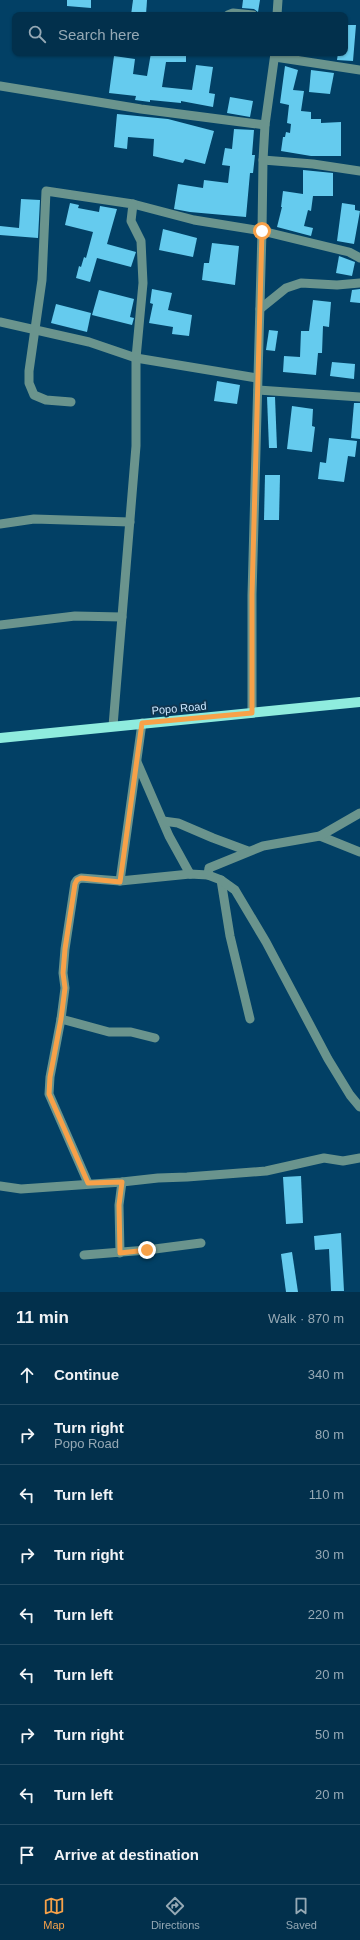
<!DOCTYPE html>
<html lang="en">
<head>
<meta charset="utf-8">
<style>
	:root { --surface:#02304c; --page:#0c3853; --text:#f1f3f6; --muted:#96a9b5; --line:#234b64; --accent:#f7a149 }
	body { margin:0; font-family:Helvetica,sans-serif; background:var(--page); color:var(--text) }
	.stop { position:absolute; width:12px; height:12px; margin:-9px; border:3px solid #f7a149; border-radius:50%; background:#fff }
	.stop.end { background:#f7a149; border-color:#fff; box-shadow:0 1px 4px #0008 }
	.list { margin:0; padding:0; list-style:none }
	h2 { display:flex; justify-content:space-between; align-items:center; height:52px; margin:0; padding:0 16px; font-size:17px }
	h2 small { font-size:13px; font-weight:400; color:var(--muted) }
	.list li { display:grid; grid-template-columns:26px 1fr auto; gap:12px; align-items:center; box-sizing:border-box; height:60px; padding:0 16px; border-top:1px solid var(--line) }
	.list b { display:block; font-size:15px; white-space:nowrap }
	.list p { margin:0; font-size:13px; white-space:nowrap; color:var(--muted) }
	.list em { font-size:13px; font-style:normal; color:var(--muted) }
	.icon { flex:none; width:22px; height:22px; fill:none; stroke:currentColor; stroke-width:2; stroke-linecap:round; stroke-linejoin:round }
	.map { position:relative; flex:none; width:360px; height:1292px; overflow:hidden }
	.search { position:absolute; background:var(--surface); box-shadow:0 1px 3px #0004; left:12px; right:12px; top:12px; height:44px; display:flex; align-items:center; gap:10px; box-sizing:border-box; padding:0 14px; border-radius:8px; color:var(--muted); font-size:15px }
	.sheet { height:592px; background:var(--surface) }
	nav { display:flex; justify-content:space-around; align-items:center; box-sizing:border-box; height:56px; border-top:1px solid var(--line); background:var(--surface); font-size:11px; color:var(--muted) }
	nav a { display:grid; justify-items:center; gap:2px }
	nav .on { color:var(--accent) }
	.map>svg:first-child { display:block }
</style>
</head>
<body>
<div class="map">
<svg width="360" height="1292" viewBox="0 0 360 1292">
	<rect width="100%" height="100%" fill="#024065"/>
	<g fill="#65cbee">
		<path d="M67 0H91V8L67 6Z"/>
		<path d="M133 0H147L146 15H131Z"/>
		<path d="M243 0H260L258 12 254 9 242 8Z"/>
		<path d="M345 25H356L353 61 337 60 338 53H345Z"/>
		<path d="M151 53H186V62H166L162 87 192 90 196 65 213 67 209 93 215 94 213 107 181 101V103L150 100V102L135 100 136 96 109 93 114 56 135 59 133 74 147 76Z"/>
		<path d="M285 66 298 70 293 90 304 91 301 111 311 112V119H321V123L341 122V156H311L281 151 283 137H285L286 132 290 133 291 124 287 123 289 105 280 103Z"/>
		<path d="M311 70 334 73 330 94 309 92Z"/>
		<path d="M230 97 253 101 250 117 227 113Z"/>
		<path d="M117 114 168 119 214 131 205 164 185 159 183 163 153 156 154 139 128 137 127 149 114 147Z"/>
		<path d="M234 129 254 130 252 155H255L253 173H250L246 217 190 212 174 209 178 184 203 188 204 180 228 183 230 166 222 165 225 148 232 149Z"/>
		<path d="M303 170 333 173V196H313L311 211 308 210 304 226 313 228 311 236 277 227 282 207H281L283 191 303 194Z"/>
		<path d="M21 199 40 200 38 238 0 235V226L19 228Z"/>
		<path d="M70 203 79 205 78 208 99 212 100 206 117 209 107 244 136 252 131 267 97 258 90 282 76 278 79 266 81 267 84 257 86 258 93 232 65 225Z"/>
		<path d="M342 203 355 205V210L360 211 354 244 337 241Z"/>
		<path d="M163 229 197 238 193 257 159 250Z"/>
		<path d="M212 243 239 246 235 285 202 280 204 263H209Z"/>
		<path d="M339 256 355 262 352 276 336 273Z"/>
		<path d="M152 289 172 293 168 310 192 315 189 336 172 334 173 327 149 323 153 304 150 303Z"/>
		<path d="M360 289V303L350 302 352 290Z"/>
		<path d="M99 290 134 299 130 317 134 318 132 325 92 315Z"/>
		<path d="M313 300 331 302 329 327 323 326 322 353H318L316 375 283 372 284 356 300 357 301 331H309Z"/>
		<path d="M56 304 91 313 87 332 51 323Z"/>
		<path d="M269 330 278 331 275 351 266 350Z"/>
		<path d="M332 362 355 364 354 379 330 376Z"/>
		<path d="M217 381 240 385 237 404 214 401Z"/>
		<path d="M267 397H275L277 448H269Z"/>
		<path d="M354 403H360V439L351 438Z"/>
		<path d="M292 406 313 409 312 426 315 427 312 452 287 449Z"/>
		<path d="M329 438 357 441 355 457 348 456 344 482 318 479 320 462 326 463Z"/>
		<path d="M265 475H280L279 520H264Z"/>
		<path d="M301 1176 303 1223 286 1224 283 1177Z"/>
		<path d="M341 1233 344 1291H331L329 1249 315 1250 314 1236Z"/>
		<path d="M292 1252 298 1292H286L281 1254Z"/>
	</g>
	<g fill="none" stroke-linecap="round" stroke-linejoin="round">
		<g stroke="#6a948d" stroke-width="9">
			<path d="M228 15 233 13 253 15"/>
			<path d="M277 15 278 0"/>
			<path d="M275 57 360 70"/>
			<path d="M0 86 141 109 265 125"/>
			<path d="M263 160 313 164 360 171"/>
			<path d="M133 204 194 220 262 231 349 252 360 258"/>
			<path d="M260 309 286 288 301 283 337 285 360 283"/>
			<path d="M0 322 89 342 136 358 257 378"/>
			<path d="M258 390 360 397"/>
			<path d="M71 402 46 400 34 395 29 383V371L42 280 46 191 133 204 131 221 141 241 143 283 136 358V446L113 726"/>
			<path d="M0 524 34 519 130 522"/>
			<path d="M0 625 75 616 122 617"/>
			<path d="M252 713V595L262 231 263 160 265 125 275 53"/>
			<path d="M137 762 169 836 190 874"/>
			<path d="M163 821 178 823 213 838 248 851"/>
			<path d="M320 836 360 852"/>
			<path d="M208 875 209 868 263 846 320 836 360 813"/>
			<path d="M221 880 230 936 250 1019"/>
			<path d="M120 881 142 723"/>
			<path d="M61 1019 109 1032H131L155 1038"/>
			<path d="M88 1183 49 1094 50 1077 61 1019 65 988 63 973 65 949 75 883 77 880 81 878 120 881 190 874 208 875 221 880 235 890 266 942 328 1059 350 1095 360 1107"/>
			<path d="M0 1186 21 1189 122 1182 158 1178 187 1177 266 1171 324 1158 343 1161 360 1158"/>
			<path d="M120 1253 119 1205 122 1182"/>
			<path d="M84 1255 147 1250 201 1243"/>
		</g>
		<path stroke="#8fecde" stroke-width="10" d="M0 738 360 702"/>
	</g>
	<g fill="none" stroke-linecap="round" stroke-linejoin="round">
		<path stroke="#f7a149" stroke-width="5" d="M147 1250 120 1253 119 1205 122 1182 88 1183 49 1094 50 1077 61 1019 65 988 63 973 65 949 75 884 77 880 81 878 120 882 142 723 252 713V595L262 231"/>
	</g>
	<g text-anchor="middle" stroke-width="4" stroke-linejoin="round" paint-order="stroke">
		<g font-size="11" fill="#cce8ff" stroke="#0f3550">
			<text transform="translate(179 708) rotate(-5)" y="4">Popo Road</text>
		</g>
	</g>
</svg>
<div class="stop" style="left:262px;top:231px"></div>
<div class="stop end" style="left:147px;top:1250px"></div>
<div class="search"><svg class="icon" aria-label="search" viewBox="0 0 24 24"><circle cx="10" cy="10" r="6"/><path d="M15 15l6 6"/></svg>Search here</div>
</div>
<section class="sheet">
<h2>11 min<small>Walk · 870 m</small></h2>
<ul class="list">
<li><svg class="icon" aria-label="ahead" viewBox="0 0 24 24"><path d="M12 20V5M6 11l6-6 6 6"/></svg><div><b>Continue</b></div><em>340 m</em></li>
<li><svg class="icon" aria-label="right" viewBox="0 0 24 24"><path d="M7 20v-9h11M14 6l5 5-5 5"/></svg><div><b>Turn right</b><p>Popo Road</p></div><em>80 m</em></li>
<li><svg class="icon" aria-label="left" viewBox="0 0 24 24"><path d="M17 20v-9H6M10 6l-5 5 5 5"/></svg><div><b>Turn left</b></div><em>110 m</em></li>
<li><svg class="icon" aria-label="right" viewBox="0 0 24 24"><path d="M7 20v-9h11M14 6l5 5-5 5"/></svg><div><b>Turn right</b></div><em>30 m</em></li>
<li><svg class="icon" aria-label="left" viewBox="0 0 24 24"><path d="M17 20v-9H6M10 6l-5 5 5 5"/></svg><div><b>Turn left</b></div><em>220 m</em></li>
<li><svg class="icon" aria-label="left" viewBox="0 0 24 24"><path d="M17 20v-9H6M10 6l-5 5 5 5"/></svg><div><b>Turn left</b></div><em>20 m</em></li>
<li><svg class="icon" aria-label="right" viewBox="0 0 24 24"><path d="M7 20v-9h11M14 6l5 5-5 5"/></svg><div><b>Turn right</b></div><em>50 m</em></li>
<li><svg class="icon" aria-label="left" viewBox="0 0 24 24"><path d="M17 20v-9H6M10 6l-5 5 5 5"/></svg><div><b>Turn left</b></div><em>20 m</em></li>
<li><svg class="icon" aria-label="arrive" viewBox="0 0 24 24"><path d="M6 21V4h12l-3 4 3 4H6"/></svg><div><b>Arrive at destination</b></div></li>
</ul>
</section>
<nav>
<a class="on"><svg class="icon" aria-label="map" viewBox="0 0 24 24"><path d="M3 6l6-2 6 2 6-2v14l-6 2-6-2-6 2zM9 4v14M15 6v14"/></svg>Map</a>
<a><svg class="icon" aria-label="directions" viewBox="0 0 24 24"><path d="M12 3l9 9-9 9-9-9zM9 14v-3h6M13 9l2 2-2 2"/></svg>Directions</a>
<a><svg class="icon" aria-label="saved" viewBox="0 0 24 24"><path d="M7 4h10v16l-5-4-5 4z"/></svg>Saved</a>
</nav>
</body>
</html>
